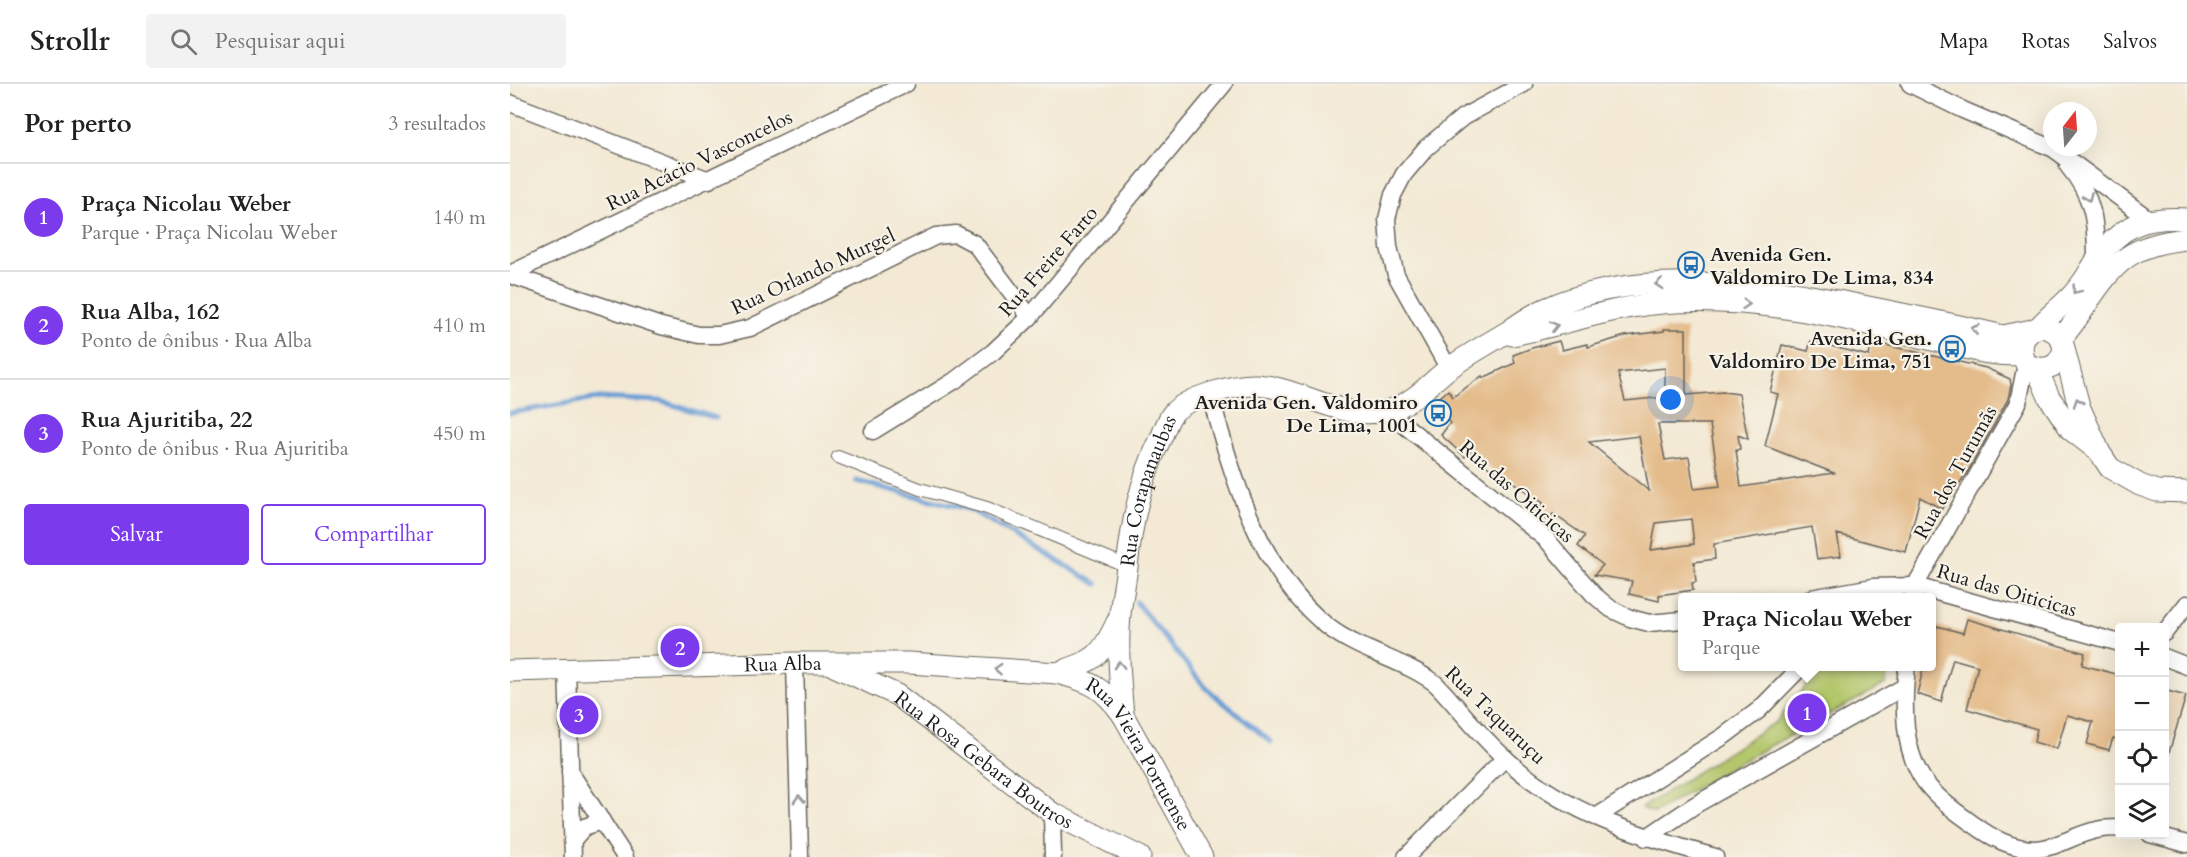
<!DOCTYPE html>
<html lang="pt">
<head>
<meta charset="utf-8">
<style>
	:root { --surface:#fff; --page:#f2f2f2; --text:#222; --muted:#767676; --line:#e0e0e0; --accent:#7c3aed }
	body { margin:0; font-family:Cardo,serif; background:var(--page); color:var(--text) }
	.controls { position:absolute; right:18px; bottom:18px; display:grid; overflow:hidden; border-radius:6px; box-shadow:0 6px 24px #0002 }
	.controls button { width:54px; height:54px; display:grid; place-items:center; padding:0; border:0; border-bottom:2px solid var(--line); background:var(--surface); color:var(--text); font:30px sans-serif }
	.compass { position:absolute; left:1533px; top:18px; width:54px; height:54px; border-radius:50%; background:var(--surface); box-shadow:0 6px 24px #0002; rotate:17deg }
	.you { position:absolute; left:1161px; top:316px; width:21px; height:21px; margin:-15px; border:4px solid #fff; border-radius:50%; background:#1a73e8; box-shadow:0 0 0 9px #1a73e833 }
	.badge { display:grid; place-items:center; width:39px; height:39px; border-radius:50%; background:var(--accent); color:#fff; font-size:20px; font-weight:700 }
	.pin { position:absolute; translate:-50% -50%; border:3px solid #fff; box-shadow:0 2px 6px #0006 }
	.popup { position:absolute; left:1168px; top:509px; width:258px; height:78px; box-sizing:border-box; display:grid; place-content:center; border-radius:6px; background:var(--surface); filter:drop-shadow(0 2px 4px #0005); font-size:20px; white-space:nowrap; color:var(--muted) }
	.popup b { font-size:22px; color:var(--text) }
	.popup::after { content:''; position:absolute; left:50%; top:100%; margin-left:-12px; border:12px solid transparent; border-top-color:var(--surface) }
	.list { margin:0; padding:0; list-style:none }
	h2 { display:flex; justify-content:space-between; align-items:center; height:78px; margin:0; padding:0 24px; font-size:26px }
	h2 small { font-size:20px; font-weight:400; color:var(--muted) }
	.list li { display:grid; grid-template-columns:39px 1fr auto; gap:18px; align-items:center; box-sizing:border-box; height:108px; padding:0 24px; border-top:2px solid var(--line) }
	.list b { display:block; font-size:22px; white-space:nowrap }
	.list p { margin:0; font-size:20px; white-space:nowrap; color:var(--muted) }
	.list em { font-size:20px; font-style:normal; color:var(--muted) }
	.actions { display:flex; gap:12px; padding:18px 24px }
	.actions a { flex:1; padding:14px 0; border:2px solid var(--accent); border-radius:6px; text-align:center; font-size:21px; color:var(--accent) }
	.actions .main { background:var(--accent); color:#fff }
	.icon { flex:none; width:33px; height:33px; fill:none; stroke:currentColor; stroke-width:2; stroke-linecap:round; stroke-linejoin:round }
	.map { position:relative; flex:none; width:1677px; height:773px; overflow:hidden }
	header { display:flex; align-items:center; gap:36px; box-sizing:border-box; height:84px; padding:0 30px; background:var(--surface); border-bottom:2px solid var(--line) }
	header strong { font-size:28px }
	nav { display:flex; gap:33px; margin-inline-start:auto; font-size:21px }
	.search { width:420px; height:54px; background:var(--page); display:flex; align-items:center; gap:15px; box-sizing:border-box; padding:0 21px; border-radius:6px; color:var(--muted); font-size:22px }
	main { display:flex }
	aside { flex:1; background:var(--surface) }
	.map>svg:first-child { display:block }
</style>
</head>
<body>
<header>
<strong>Strollr</strong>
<div class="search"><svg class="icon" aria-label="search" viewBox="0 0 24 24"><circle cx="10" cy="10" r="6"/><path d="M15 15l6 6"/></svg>Pesquisar aqui</div>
<nav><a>Mapa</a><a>Rotas</a><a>Salvos</a></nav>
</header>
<main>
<aside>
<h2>Por perto<small>3 resultados</small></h2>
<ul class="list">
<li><span class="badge">1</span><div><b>Praça Nicolau Weber</b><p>Parque · Praça Nicolau Weber</p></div><em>140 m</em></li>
<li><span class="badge">2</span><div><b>Rua Alba, 162</b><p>Ponto de ônibus · Rua Alba</p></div><em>410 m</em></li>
<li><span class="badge">3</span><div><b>Rua Ajuritiba, 22</b><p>Ponto de ônibus · Rua Ajuritiba</p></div><em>450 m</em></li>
</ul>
<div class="actions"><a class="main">Salvar</a><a>Compartilhar</a></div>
</aside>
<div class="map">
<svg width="1677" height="773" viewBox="0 0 1677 773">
	<rect width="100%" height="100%" fill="#f7f3e8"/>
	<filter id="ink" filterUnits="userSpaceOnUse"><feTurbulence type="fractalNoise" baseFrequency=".0167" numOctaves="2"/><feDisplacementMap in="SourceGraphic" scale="12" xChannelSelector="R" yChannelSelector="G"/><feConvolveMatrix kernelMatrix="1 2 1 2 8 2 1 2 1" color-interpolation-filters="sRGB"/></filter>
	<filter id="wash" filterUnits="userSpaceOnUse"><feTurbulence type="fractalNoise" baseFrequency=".008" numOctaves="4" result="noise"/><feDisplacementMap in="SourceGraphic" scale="24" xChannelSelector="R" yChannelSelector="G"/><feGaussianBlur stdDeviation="1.35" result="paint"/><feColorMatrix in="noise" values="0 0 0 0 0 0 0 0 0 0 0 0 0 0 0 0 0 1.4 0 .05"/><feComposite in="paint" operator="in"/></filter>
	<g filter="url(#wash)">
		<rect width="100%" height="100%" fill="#f3e9d4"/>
		<path fill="#b2c66a" stroke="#677143" stroke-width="1.5" d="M1312 583H1377L1376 600 1221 683 1145 729 1131 724 1266 638Z"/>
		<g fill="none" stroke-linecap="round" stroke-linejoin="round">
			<g stroke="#699dd5" stroke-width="5">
				<path d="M0 329 89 314 150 317 206 334"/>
				<path d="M346 397 461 426 587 500"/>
				<path d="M626 518 695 603 761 658"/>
			</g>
		</g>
		<g id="blocks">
			<g fill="#e4bb8a" fill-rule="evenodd">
				<path d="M1154 245H1176V311L1213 308 1229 310 1238 355 1228 351 1230 365 1226 366 1231 403 1324 389 1255 362 1268 310 1260 308 1272 261 1298 267 1301 257 1359 272 1362 258 1476 284 1500 295 1501 301 1498 315 1458 387 1432 425 1410 413 1396 468 1327 450 1331 472 1307 475 1302 443 1204 460 1205 475 1184 478 1186 498 1182 499 1183 506 1149 511V517L1119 510 1122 497 1084 491 1093 481 1068 462 1075 452 1043 430 1038 437 1026 429 1033 419 984 385 983 387 960 368 955 373 931 351 940 339 926 324 929 314 938 306 943 313 972 292 973 294 1005 279 1003 271 1022 264 1049 257 1052 266 1077 260 1078 263 1115 252 1154 247ZM1155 284V313L1115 317 1108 289ZM1148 340H1200L1210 402 1184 405 1179 373 1155 376ZM1129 352 1139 407 1079 358ZM1181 435 1184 460 1141 466 1146 439Z"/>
				<path d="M1457 535 1575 569 1572 581 1610 591V655L1603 654 1599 666 1577 660 1583 638 1557 631 1547 665 1524 658 1527 645 1457 625 1468 582 1443 575 1431 618 1407 610 1414 582H1422V558L1427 542 1453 549Z"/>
				<path d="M1654 606 1676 612 1658 672 1654 671Z"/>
			</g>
		</g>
	</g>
	<g filter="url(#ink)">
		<use href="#blocks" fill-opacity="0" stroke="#67645c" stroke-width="1.5"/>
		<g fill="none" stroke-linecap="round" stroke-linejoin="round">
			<defs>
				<path id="pedestrian" d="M328 373 410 405 477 424 617 482"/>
				<g id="minor">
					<path d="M1400 0 1453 26 1544 65 1640 136"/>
					<path d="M0 19 199 96"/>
					<path d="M1558 82C1584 113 1586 138 1586 177"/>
					<path d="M0 190 396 0"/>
					<path d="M0 191 151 242 189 251H209L240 244 426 152 446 150 465 160 520 233"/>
					<path d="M939 285 886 191 879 163 877 135 883 111 894 90 916 64 953 33 1014 0"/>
					<path d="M700 310C722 391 749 488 817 542 850 568 893 575 926 600 949 624 970 652 995 674 1053 729 1130 752 1205 773"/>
					<path d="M877 327 1037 456 1084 511 1101 525 1120 534 1139 539 1172 536"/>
					<path d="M363 347 444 297 483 268 520 233 714 0"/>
					<path d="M1404 513 1405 502 1508 319 1516 280"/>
					<path d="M1301 514 1363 503 1405 502 1610 559"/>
					<path d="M1654 549 1677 520"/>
					<path d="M1654 573 1677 582"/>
					<path d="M285 579 290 773"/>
					<path d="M1397 582C1393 620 1392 666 1415 698 1428 715 1446 728 1463 740 1482 754 1502 765 1526 765 1548 764 1565 750 1587 746 1594 744 1602 744 1610 744"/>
					<path d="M57 584 63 773"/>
					<path d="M60 688 115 773"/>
					<path d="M542 729 543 773"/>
					<path d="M1086 733 1214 652 1249 626 1292 582"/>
					<path d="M1640 750 1677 760"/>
					<path d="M1136 754 1185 721 1394 603"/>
					<path d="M62 757 74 743 92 737"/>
					<path d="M896 773 995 674"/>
				</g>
				<g id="tertiary">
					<path d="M1529 243C1541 229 1557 219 1568 204 1575 196 1580 186 1586 177 1610 141 1635 132 1677 135"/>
					<path d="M1002 251C1042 243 1082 230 1122 223 1172 214 1226 217 1276 224 1327 231 1377 245 1427 257 1455 263 1483 274 1512 270"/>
					<path d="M1551 256C1559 244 1569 233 1576 221 1605 177 1622 160 1677 155"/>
					<path d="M1554 264C1550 285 1534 288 1516 280 1509 264 1511 250 1529 243 1542 244 1549 249 1553 261L1569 322 1590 369 1600 384 1630 401 1647 407 1677 408"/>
					<path d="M1527 285 1539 313 1561 346 1587 366"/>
					<path id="s1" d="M324 582 387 611 542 729 630 773"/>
					<path id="s2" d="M0 587 285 579H399L547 589C580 597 593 603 613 631L692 773"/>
					<path d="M547 589C584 576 590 575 607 538"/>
					<path id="s3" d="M613 631C610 598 607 564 610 530 612 514 615 498 617 483 622 438 630 397 650 356 654 348 657 336 663 329 677 313 726 300 747 301 794 304 837 342 886 324 907 315 920 299 938 285 957 271 979 259 999 247 1010 239 1022 231 1035 225 1135 180 1255 202 1358 223 1403 232 1448 241 1493 252L1522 246"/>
				</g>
			</defs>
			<use href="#pedestrian" stroke="#67645c" stroke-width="14"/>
			<use href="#minor" stroke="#67645c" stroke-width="19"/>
			<use href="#tertiary" stroke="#67645c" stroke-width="23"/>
			<use href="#pedestrian" stroke="#fff" stroke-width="12"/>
			<use href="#minor" stroke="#fff" stroke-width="16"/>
			<use href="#tertiary" stroke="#fff" stroke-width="21"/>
		</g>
		<defs><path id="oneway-chevron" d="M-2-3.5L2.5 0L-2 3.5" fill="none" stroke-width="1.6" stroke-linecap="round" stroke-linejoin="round" transform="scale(1.5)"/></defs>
		<g stroke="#999">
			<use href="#oneway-chevron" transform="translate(1578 113) rotate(67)"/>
			<use href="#oneway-chevron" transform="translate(1149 200) rotate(175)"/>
			<use href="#oneway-chevron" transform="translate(1566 206) rotate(128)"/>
			<use href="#oneway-chevron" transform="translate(1236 220) rotate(5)"/>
			<use href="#oneway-chevron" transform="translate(1044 242) rotate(-13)"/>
			<use href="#oneway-chevron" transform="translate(1465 245) rotate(-167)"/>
			<use href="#oneway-chevron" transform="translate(1568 318) rotate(-109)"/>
			<use href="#oneway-chevron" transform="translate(609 581) rotate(-92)"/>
			<use href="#oneway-chevron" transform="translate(488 585) rotate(-176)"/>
			<use href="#oneway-chevron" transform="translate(289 715) rotate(-92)"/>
		</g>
	</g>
	<defs>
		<symbol id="bus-ring" viewBox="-11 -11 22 22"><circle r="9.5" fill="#f7f3e8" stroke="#1f6fb2" stroke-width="1.5"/><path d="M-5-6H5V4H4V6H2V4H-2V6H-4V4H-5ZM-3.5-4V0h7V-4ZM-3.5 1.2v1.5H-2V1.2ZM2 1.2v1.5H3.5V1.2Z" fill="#1f6fb2"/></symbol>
	</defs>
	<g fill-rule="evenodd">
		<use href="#bus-ring" x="1166" y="166" width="30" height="30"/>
		<use href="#bus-ring" x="1427" y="250" width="30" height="30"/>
		<use href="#bus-ring" x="913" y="314" width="30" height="30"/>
	</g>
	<g text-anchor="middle" stroke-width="4.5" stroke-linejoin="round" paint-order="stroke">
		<g font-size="20" fill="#1c1c1c" stroke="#f7f3e8">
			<text transform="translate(189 76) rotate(-26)" y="7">Rua Acácio Vasconcelos</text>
			<text transform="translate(538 177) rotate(-49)" y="7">Rua Freire Farto</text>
			<text transform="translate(303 187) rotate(-25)" y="7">Rua Orlando Murgel</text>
			<text transform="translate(1445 388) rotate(-61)" y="7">Rua dos Turumãs</text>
			<text transform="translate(1007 407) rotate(41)" y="7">Rua das Oiticicas</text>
			<text dy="7" stroke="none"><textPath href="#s3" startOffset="228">Rua Corapanaubas</textPath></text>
			<text transform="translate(1497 506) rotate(16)" y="7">Rua das Oiticicas</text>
			<text dy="7" stroke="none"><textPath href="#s2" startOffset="273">Rua Alba</textPath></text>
			<text transform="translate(986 631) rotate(44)" y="7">Rua Taquaruçu</text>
			<text dy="7" stroke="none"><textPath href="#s2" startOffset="669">Rua Vieira Portuense</textPath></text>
			<text dy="7" stroke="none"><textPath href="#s1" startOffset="178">Rua Rosa Gebara Boutros</textPath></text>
		</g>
		<g font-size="20" font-weight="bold" fill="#1c1c1c" stroke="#f7f3e8" text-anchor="end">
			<text x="1200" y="177" text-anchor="start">Avenida Gen.<tspan x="1200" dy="23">Valdomiro De Lima, 834</tspan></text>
			<text x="1422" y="261">Avenida Gen.<tspan x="1422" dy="23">Valdomiro De Lima, 751</tspan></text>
			<text x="908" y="325">Avenida Gen. Valdomiro<tspan x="908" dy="23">De Lima, 1001</tspan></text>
		</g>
	</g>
</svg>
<div class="controls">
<button>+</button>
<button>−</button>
<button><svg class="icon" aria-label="locate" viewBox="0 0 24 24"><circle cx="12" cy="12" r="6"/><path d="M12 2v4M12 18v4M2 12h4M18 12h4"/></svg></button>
<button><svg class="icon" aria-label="layers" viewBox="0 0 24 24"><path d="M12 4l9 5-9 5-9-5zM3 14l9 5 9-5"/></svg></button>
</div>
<svg class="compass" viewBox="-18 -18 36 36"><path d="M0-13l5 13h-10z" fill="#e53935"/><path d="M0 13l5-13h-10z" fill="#767676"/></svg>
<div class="you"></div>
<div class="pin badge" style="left:1297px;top:629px">1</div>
<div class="popup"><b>Praça Nicolau Weber</b>Parque</div>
<div class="pin badge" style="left:170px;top:564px">2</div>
<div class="pin badge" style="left:69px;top:631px">3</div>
</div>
</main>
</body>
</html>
